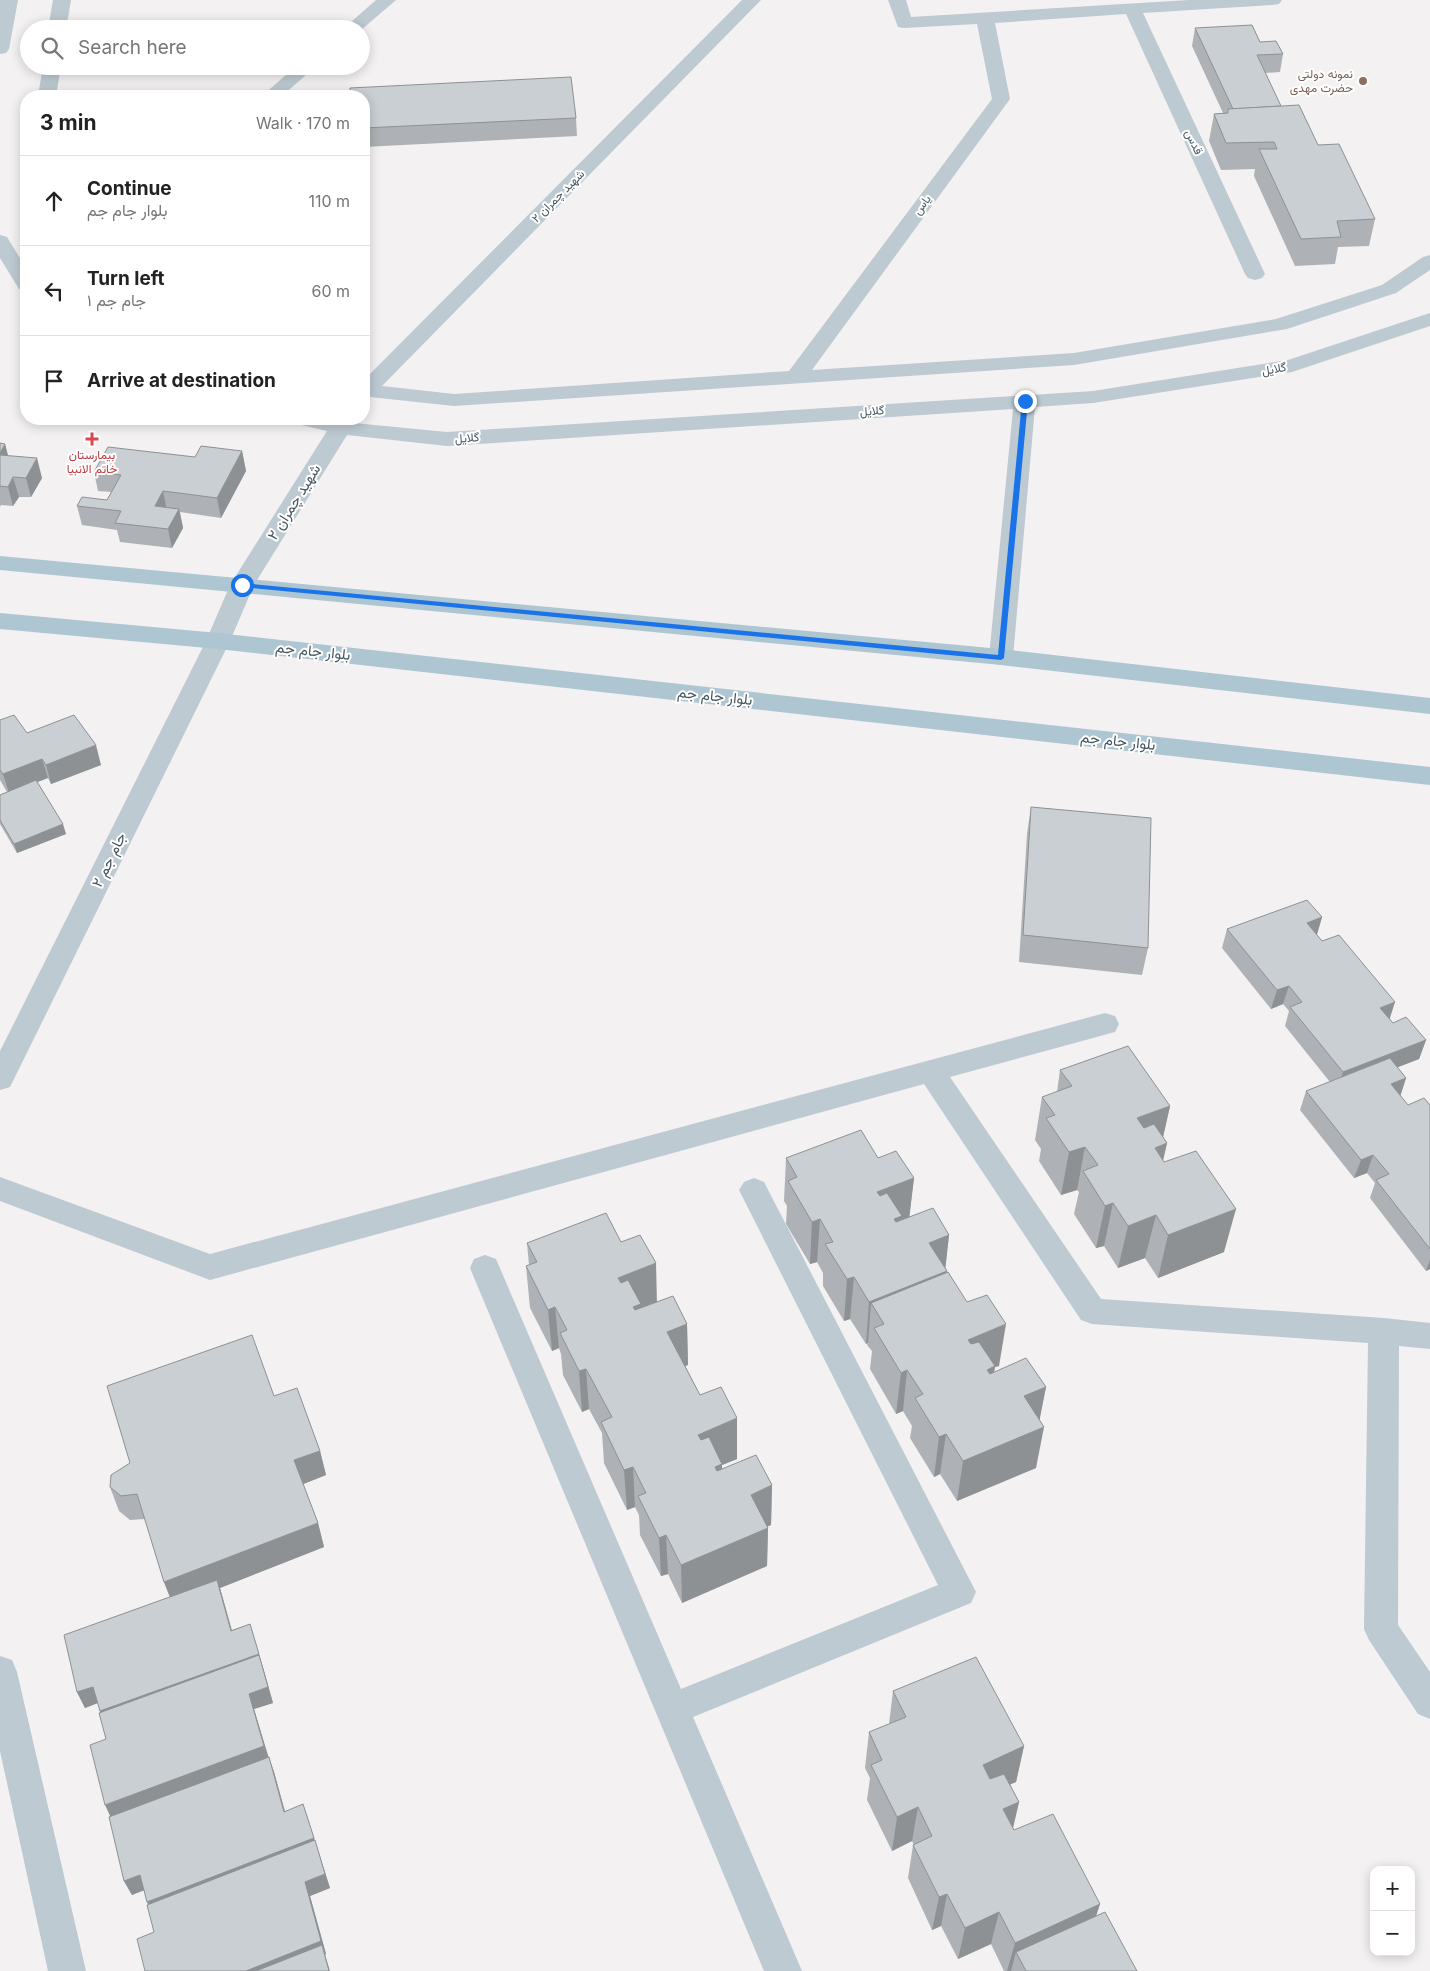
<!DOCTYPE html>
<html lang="en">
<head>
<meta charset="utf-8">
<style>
	:root { --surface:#fff; --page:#f6f6f6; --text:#222; --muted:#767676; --line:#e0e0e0 }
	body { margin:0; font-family:Inter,Vazirmatn,sans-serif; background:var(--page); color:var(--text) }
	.controls { position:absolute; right:15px; bottom:15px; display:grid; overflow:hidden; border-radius:10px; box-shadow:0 2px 12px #0003 }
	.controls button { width:45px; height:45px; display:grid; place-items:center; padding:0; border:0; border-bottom:1px solid var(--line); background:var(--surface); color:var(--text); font:25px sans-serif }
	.stop { position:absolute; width:15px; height:15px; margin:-11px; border:4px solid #1a73e8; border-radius:50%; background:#fff }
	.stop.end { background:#1a73e8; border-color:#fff; box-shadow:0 1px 5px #0008 }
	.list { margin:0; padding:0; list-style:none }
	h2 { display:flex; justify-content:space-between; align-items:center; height:65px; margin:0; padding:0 20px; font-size:21px }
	h2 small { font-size:16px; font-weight:400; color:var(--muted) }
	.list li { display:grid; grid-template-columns:32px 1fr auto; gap:15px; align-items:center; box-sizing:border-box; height:90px; padding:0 20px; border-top:1px solid var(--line) }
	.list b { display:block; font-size:19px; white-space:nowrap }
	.list p { margin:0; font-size:16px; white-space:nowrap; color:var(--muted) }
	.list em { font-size:16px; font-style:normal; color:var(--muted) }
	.icon { flex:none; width:28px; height:28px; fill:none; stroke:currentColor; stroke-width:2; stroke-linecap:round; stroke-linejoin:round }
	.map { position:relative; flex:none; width:1430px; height:1971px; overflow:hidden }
	.search { position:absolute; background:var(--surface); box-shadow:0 2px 12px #0003; left:20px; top:20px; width:350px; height:55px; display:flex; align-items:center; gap:12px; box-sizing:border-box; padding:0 18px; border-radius:28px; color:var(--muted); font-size:19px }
	.panel { position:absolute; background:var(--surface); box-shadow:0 2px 12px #0003; left:20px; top:90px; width:350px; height:335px; border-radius:20px }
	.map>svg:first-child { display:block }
</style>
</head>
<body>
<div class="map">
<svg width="1430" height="1971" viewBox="0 0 1430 1971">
	<rect width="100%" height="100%" fill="#f3f1f1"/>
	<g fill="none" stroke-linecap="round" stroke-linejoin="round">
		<g fill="#bdcad1" fill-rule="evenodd">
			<path d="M0 0H18L9 49 6 53 0 54Z"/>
			<path d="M53 0H71L66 29H48Z"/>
			<path d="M376 0H396L361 30V29H343Z"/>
			<path d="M742 0H761L382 386 454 394 789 371 992 99 977 24 904 28 898 27 888 0H906L911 17 1189 0H1282L1279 4 1273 5 1143 13 1265 274 1262 278 1255 280 1248 278 1245 274 1126 14 995 23 1010 99 812 370 1074 353 1276 319 1382 285 1423 257 1430 255V270L1396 293 1287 329 1074 365 454 406 370 397 364 398V380Z"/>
			<path d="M43 66H61L56 96H38Z"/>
			<path d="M296 66H316L282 96H262Z"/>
			<path d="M0 235 7 237 26 268V291L19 289 0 258Z"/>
			<path d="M1430 313V326L1292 372 1093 403 1035 407 1013 657 1010 663 1001 665 992 663 989 657 1013 409 447 446 347 435 254 585 230 641 14 1079 10 1087 0 1090V1051L206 641 230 585 327 431 297 424 294 419H357L354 423 447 432 1093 391 1288 360Z"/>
			<path d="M1105 1013 1115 1016 1119 1024 1115 1032 950 1077 1101 1299 1384 1318 1430 1323V1349L1399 1346 1398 1625 1430 1672V1719L1418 1714 1369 1640 1364 1629 1368 1343 1092 1324 1081 1320 924 1084 210 1280 0 1201V1177L210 1254Z"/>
			<path d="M754 1178 764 1182 976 1592 971 1603 693 1717 802 1971H764L470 1268 474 1259 485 1255 496 1259 681 1689 938 1585 739 1190 744 1182Z"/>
			<path d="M0 1656 12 1660 17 1672 86 1971H48L0 1751Z"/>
		</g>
		<g fill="#aec5d2" fill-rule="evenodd">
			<path d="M0 556 1001 649 1430 698V714L1001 665 0 570Z"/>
			<path d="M0 613 218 633 1430 767V785L218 649 0 629Z"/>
		</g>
	</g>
	<g fill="#aeb2b6">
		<path d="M1195 28 1260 42 1283 54 1280 72 1265 73 1281 106 1318 145 1375 219 1369 246 1338 247 1335 264 1295 266 1254 176 1255 169 1221 170 1209 141 1214 114 1223 113 1192 46Z"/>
		<path d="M364 96 576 118 577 136 364 147Z"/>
		<path d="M0 443 5 444 8 456 42 478 31 497H19L13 506 1 505 0 507Z"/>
		<path d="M242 451 246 471 221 518 180 512 183 528 172 548 120 542 117 530 82 525 77 506 107 500 111 492 98 491 94 472 195 457Z"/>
		<path d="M0 720 27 733 101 765 51 784 48 778 37 782 66 834 17 853 0 824V795L7 792 0 780Z"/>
		<path d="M1031 807 1148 948 1142 975 1019 962 1027 834Z"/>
		<path d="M1322 917 1317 935 1393 1023 1426 1040 1419 1059 1397 1067 1406 1078 1400 1096 1408 1105H1430V1269L1426 1271 1370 1198 1375 1183 1367 1173 1354 1178 1300 1110 1306 1091 1330 1082 1285 1026 1289 1011 1283 1004 1271 1009 1222 948 1227 929Z"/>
		<path d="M1060 1070 1170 1106 1163 1137 1167 1143 1163 1161 1224 1252 1158 1278 1145 1258 1118 1268 1104 1246 1096 1248 1074 1214 1079 1192 1077 1190 1061 1195 1039 1161 1041 1149 1035 1140 1042 1097 1057 1092Z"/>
		<path d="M786 1158H878L914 1178 909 1217 949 1235 945 1268 947 1273 999 1366 995 1367 994 1372 1046 1387 1039 1419 1036 1468 957 1501 940 1474 934 1477 910 1438 912 1426 903 1411 896 1414 870 1369 872 1351 867 1345 868 1343 866 1344 850 1319 844 1321 823 1286V1273L817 1262 810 1264 786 1224 787 1206 784 1201Z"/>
		<path d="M621 1242 657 1302 687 1324 688 1365 685 1366 700 1395 737 1459 722 1465V1469L772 1485 771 1525 768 1526 767 1566 682 1603 668 1574 661 1576 640 1535 639 1515 635 1507 627 1510 604 1463 602 1433 589 1409 582 1412 563 1375 561 1354 559 1348 552 1351 530 1308 526 1266 529 1265 527 1243Z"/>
		<path d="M274 1396 320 1451 326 1475 303 1484 318 1523 324 1547 220 1588 232 1630 250 1624 264 1671 273 1703 254 1709 268 1757 274 1772 285 1811 308 1819 330 1888 310 1896 326 1954 325 1955 154 1932 148 1904 144 1890 132 1895 124 1881 110 1817 106 1739 98 1703 85 1708 77 1692 170 1597 164 1582 145 1519 130 1520 119 1511 110 1487Z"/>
		<path d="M893 1691 1024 1746 1016 1782 1010 1784 1019 1802 1013 1828 1014 1830 1100 1904 1096 1916 1137 1971H1004L991 1944 958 1959 941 1926 932 1930 908 1878 913 1845H914L912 1841 892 1851 867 1800 870 1778 865 1768 869 1732 889 1724Z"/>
	</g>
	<g fill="#8d9194">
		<path d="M5 444 10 463 0 459V453Z"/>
		<path d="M242 451 246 471 221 518 217 498Z"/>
		<path d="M37 458 42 478 31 497 26 478Z"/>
		<path d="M13 477 19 497 13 506 8 487Z"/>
		<path d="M163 491 167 511 155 506Z"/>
		<path d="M179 509 183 528 172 548 168 529Z"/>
		<path d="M96 745 101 765 51 784 46 765Z"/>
		<path d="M42 759 48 778 9 793 3 774Z"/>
		<path d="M63 824 66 834 17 853 14 844Z"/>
		<path d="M1322 917 1316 937 1307 923Z"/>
		<path d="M1289 986 1283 1004 1271 1009 1277 990Z"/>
		<path d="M1395 1002 1389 1021 1380 1008Z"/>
		<path d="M1426 1040 1419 1059 1337 1091 1343 1072Z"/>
		<path d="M1406 1078 1400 1097 1391 1084Z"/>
		<path d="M1170 1106 1161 1146 1167 1143 1157 1186 1137 1118Z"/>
		<path d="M1085 1147 1077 1190 1061 1195 1069 1152Z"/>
		<path d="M1373 1155 1367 1173 1354 1178 1361 1160Z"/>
		<path d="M914 1178 909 1220 898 1259 877 1192Z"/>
		<path d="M1113 1203 1104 1246 1096 1248 1105 1206Z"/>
		<path d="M1236 1209 1224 1252 1158 1278 1168 1235Z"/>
		<path d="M1156 1215 1145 1258 1118 1268 1128 1226Z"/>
		<path d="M820 1219 817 1262 810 1264 812 1222Z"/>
		<path d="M949 1235 945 1272 947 1271 941 1313 884 1324 871 1303 868 1343 866 1344 869 1302 929 1243Z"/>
		<path d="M1430 1260V1269L1426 1271Z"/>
		<path d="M656 1263 657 1305 642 1346 618 1278Z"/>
		<path d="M854 1277 850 1319 844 1321 847 1279Z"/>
		<path d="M555 1307 559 1348 552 1351 548 1310Z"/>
		<path d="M687 1324 688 1365 668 1373 667 1332Z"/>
		<path d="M1006 1324 999 1366 995 1367 988 1407 968 1340Z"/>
		<path d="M586 1369 589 1409 582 1412 579 1371Z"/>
		<path d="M907 1370 903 1411 896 1414 901 1373Z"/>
		<path d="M1046 1387 1038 1428 1024 1396Z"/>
		<path d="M737 1418V1459L722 1465V1503L698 1435Z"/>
		<path d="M1044 1427 1036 1468 957 1501 963 1461Z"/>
		<path d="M946 1434 940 1474 934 1477 939 1437Z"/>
		<path d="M320 1451 326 1475 301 1485 294 1460Z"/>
		<path d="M633 1467 635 1507 627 1510 624 1470Z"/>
		<path d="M772 1485 771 1525 750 1534 751 1495Z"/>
		<path d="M318 1523 324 1547 220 1588 236 1647 231 1631 173 1605 164 1582Z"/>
		<path d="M768 1528 767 1566 682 1603 681 1565Z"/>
		<path d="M666 1535 668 1574 661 1576 659 1538Z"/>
		<path d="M250 1624 264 1671 273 1703 254 1709 270 1762 112 1820 105 1805 107 1727 100 1711Z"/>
		<path d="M93 1687 100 1702 85 1708 77 1692Z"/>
		<path d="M1024 1746 1016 1782 975 1800 983 1765Z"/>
		<path d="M269 1757 274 1772 289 1827 284 1812Z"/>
		<path d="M1019 1802 1011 1836 1003 1809Z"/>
		<path d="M303 1804 330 1888 310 1896 326 1954 325 1955 330 1971H246L154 1916 147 1902Z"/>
		<path d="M918 1807 912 1841 892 1851 897 1817Z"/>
		<path d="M140 1875 147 1889 132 1895 124 1881Z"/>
		<path d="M947 1894 941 1926 932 1930 939 1897Z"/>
		<path d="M1100 1904 1089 1937 1016 1952 1011 1971H1007L1015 1943Z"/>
		<path d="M999 1912 991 1944 958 1959 965 1928Z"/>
	</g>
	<g fill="#cacfd4" stroke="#8d9194">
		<path d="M1252 25 1260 42 1276 41 1283 54 1257 55 1281 106 1233 109 1195 28Z"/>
		<path d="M571 77 576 118 364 128V96H350V88Z"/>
		<path d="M1299 105 1318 145 1339 144 1375 219 1337 221 1341 237 1301 239 1259 149H1277L1274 142 1226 143 1214 114 1228 113V109Z"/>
		<path d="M0 443 5 444 0 453Z"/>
		<path d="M201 446 242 451 217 498 163 491 155 506 179 509 168 529 115 523 121 511 77 506 82 497 107 500 121 475 94 472 108 447 195 457Z"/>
		<path d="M0 455 37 458 26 478 13 477 8 487 0 486Z"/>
		<path d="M14 715 27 733 74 715 96 745 46 765 42 759 3 774 0 770V720Z"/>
		<path d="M36 780 63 824 14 844 0 820V795Z"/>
		<path d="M1031 807 1151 818 1148 948 1023 935Z"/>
		<path d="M1307 900 1322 917 1307 923 1322 941 1339 935 1395 1002 1380 1008 1393 1023 1406 1017 1426 1040 1343 1072 1290 1007 1302 1002 1289 986 1277 990 1227 929Z"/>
		<path d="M1128 1046 1170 1106 1137 1118 1144 1128 1154 1124 1167 1143 1155 1148 1164 1162 1196 1151 1236 1209 1168 1235 1156 1215 1128 1226 1113 1203 1105 1206 1083 1171 1098 1165 1085 1147 1069 1152 1046 1118 1055 1115 1042 1097 1072 1086 1060 1070Z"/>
		<path d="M1390 1058 1406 1078 1391 1084 1408 1105 1424 1098 1430 1105V1249L1376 1180 1389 1174 1373 1155 1361 1160 1306 1091Z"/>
		<path d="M861 1130 878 1158 896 1151 914 1178 877 1192 880 1196 887 1193 902 1216 894 1219 896 1222 933 1208 949 1235 929 1243 947 1271 869 1302 854 1277 847 1279 825 1244 833 1242 820 1219 812 1222 788 1181 797 1177 786 1158Z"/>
		<path d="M606 1213 621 1242 640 1235 656 1263 618 1278 621 1283 628 1280 641 1304 633 1307 635 1310 673 1296 687 1324 667 1332 700 1395 721 1387 737 1418 698 1435 701 1440 709 1437 722 1464 715 1467 717 1471 756 1455 772 1485 751 1495 768 1528 681 1565 666 1535 659 1538 638 1496 646 1493 633 1467 624 1470 601 1422 612 1417 586 1369 579 1371 560 1333 567 1330 555 1307 548 1310 526 1266 537 1262 527 1243Z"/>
		<path d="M948 1272 967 1302 987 1295 1006 1324 968 1340 971 1344 979 1342 995 1366 987 1370 990 1374 1026 1358 1046 1387 1024 1396 1044 1427 963 1461 946 1434 939 1437 915 1398 923 1394 907 1370 901 1373 874 1328 884 1324 871 1303Z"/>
		<path d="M252 1335 274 1396 297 1388 320 1451 294 1460 318 1523 164 1582 137 1494 121 1496 110 1487 111 1475 130 1463 107 1386Z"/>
		<path d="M217 1580 231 1631 250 1624 259 1654 100 1711 93 1687 77 1692 64 1635Z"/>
		<path d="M259 1655 268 1687 249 1694 264 1746 105 1805 90 1745 106 1739 99 1713Z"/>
		<path d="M976 1657 1024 1746 983 1765 990 1779 1004 1774 1019 1802 1003 1809 1014 1830 1053 1814 1100 1904 1015 1943 999 1912 965 1928 947 1894 939 1897 913 1845 932 1836 918 1807 897 1817 871 1765 882 1760 869 1732 906 1717 893 1691Z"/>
		<path d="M269 1757 284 1812 303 1804 314 1838 147 1902 140 1875 124 1881 109 1817Z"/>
		<path d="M315 1840 325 1874 305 1882 321 1941 246 1971H145L137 1939 154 1932 147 1905Z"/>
		<path d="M1105 1912 1137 1971H1026L1016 1952Z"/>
		<path d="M322 1945 329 1971H256Z"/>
	</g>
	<path fill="#1a73e8" d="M1022 400 1028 401 1004 658 1001 660 242 587 238 585 242 583 998 655Z"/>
	<circle fill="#8d6e63" stroke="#fff" stroke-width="2" cx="1363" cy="81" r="5"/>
	<path fill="#e0444e" stroke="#fff" stroke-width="2" d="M89.5 431.5h5v5h5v5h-5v5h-5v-5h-5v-5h5z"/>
	<g text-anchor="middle" stroke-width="4" stroke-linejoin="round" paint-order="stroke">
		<g font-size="12" fill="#785e54" stroke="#fff" text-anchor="end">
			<text x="1353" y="78">نمونه دولتی<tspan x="1353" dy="14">حضرت مهدی</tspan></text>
		</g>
		<g font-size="12" fill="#475760" stroke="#fff">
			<text transform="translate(1194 142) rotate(65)" y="4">قدس</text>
			<text transform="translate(558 196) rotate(-45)" y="4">شهید چمران ۲</text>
			<text transform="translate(922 205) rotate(-54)" y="4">یاس</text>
			<text transform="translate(1274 369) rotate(-9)" y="4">گلایل</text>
			<text transform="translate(872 411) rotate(-4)" y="4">گلایل</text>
			<text transform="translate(467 438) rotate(-4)" y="4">گلایل</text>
		</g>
		<g font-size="12" fill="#be3a42" stroke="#fff">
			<text x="92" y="459">بیمارستان<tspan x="92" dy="14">خاتم الانبیا</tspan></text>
		</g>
		<g font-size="15" fill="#475760" stroke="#fff">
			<text transform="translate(294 502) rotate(-58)" y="5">شهید چمران ۲</text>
			<text transform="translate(313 651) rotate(6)" y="5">بلوار جام جم</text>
			<text transform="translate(715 696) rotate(6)" y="5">بلوار جام جم</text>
			<text transform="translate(1118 741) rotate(6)" y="5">بلوار جام جم</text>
			<text transform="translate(109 860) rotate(-64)" y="5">جام جم ۲</text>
		</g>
	</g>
</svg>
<div class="controls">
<button>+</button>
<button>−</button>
</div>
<div class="stop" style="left:242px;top:585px"></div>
<div class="stop end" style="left:1025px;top:401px"></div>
<div class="search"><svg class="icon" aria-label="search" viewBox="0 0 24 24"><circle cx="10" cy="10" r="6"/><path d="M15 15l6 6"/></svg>Search here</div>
<section class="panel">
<h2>3 min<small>Walk · 170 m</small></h2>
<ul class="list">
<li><svg class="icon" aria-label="ahead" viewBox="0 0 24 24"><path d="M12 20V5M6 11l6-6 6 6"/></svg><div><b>Continue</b><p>بلوار جام جم</p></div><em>110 m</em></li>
<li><svg class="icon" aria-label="left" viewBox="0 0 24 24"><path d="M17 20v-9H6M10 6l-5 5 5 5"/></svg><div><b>Turn left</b><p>جام جم ۱</p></div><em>60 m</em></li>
<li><svg class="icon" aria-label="arrive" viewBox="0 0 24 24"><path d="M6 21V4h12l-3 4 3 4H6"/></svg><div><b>Arrive at destination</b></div></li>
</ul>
</section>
</div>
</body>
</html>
